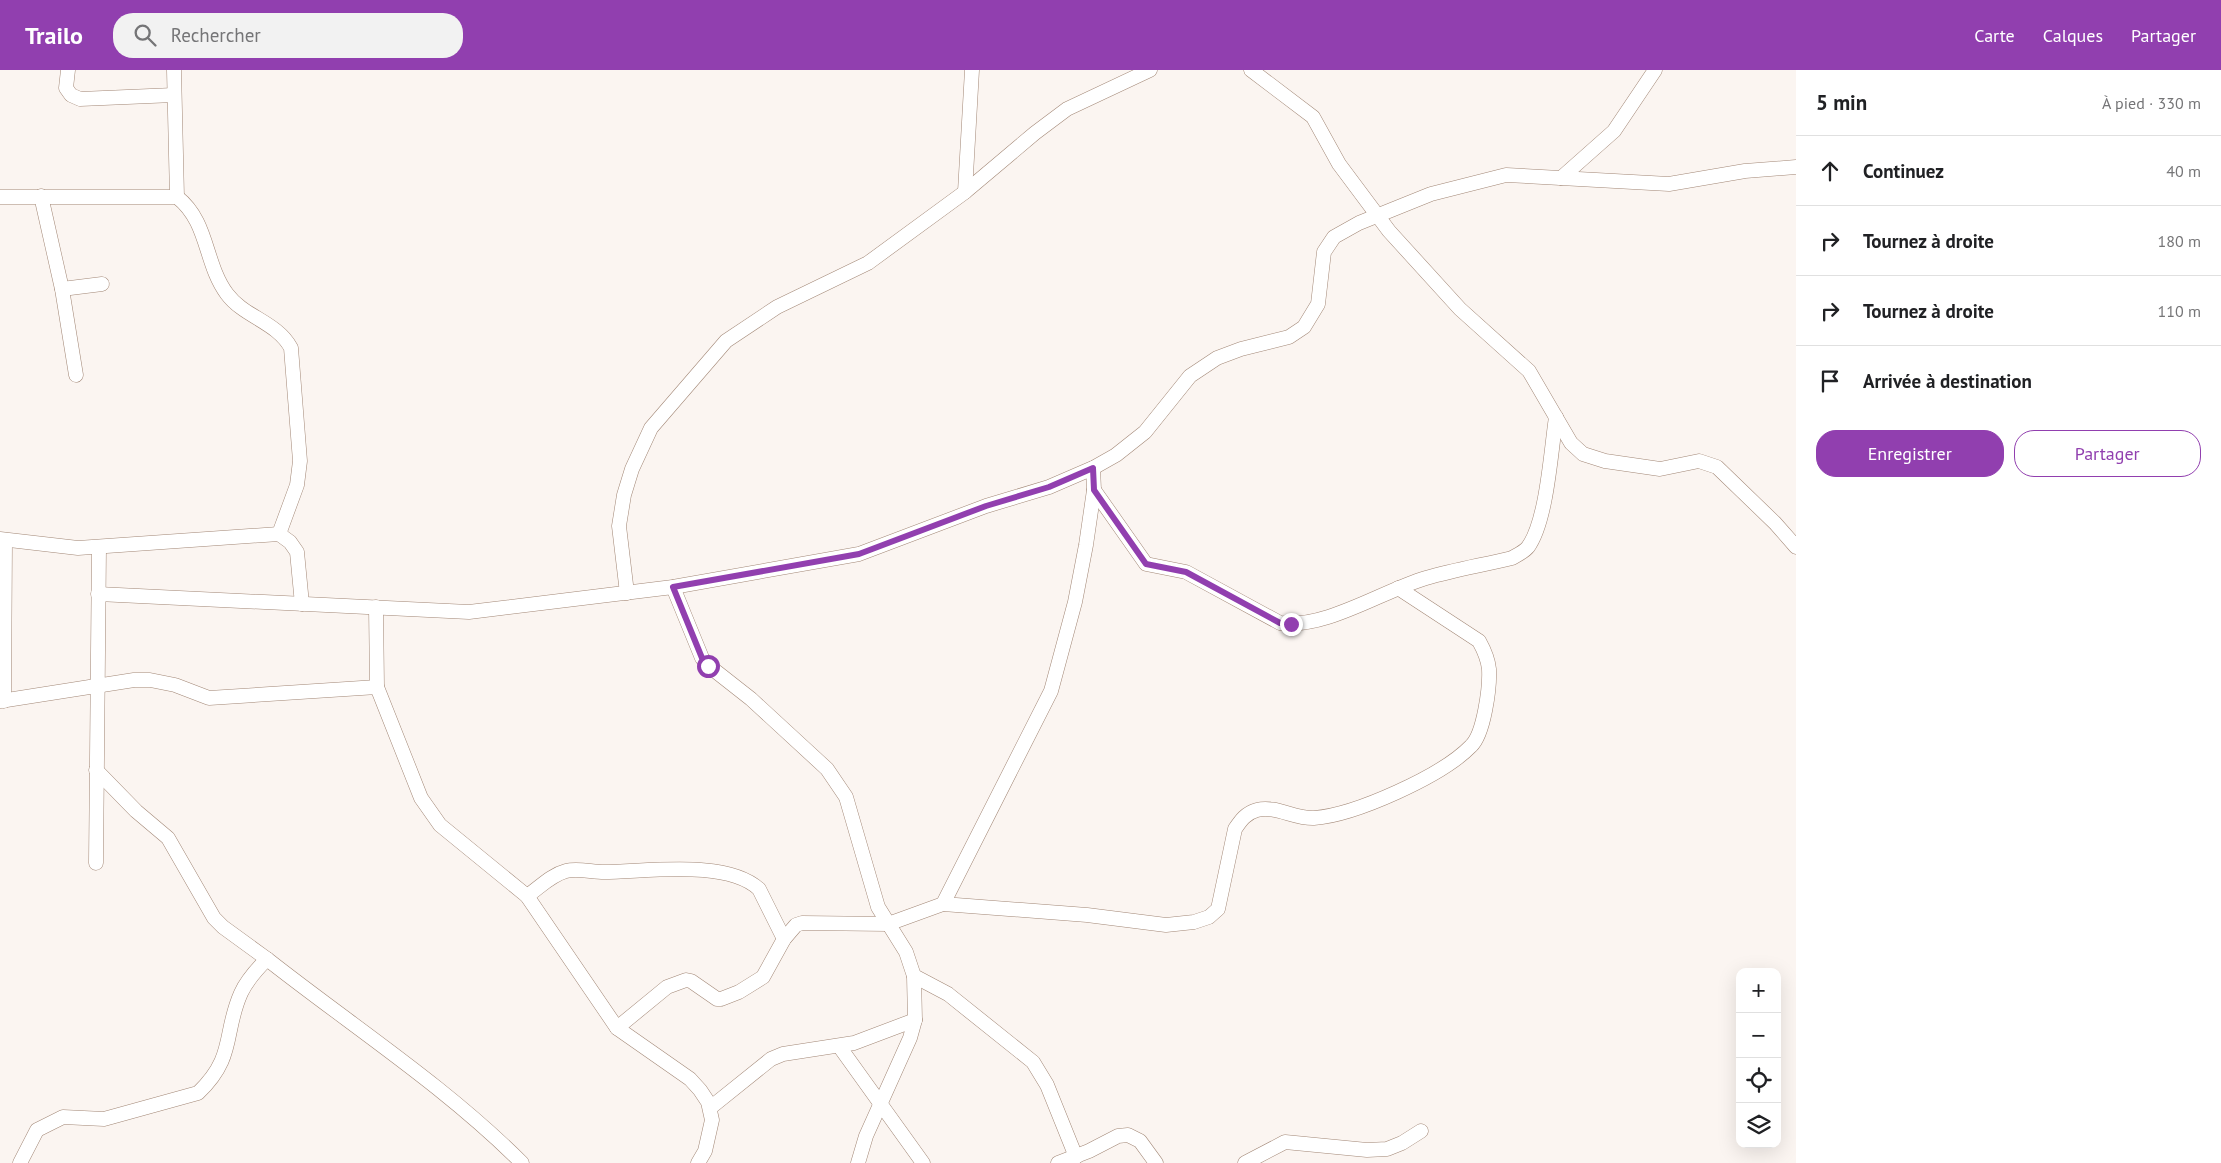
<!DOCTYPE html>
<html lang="fr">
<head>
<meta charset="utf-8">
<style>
	:root { --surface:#fff; --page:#f2f2f2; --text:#202124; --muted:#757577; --line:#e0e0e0; --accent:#913faf }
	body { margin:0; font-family:"PT Sans",sans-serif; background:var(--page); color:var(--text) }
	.controls { position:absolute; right:15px; bottom:15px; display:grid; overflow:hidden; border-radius:10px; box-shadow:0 5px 20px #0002 }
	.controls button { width:45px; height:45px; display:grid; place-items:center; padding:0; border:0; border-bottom:1px solid var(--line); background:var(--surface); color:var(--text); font:25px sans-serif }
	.stop { position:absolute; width:15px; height:15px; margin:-11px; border:4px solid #913faf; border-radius:50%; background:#fff }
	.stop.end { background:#913faf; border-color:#fff; box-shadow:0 1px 5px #0008 }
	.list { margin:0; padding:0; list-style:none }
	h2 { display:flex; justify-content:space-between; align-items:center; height:65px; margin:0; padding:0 20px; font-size:21px }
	h2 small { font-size:16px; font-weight:400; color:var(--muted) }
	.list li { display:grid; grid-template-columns:32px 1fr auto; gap:15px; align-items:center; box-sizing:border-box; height:70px; padding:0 20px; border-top:1px solid var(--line) }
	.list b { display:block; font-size:19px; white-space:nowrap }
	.list em { font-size:16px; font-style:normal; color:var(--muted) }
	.actions { display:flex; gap:10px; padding:15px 20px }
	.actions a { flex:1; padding:11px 0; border:1px solid var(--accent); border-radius:20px; text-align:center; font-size:18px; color:var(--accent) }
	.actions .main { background:var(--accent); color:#fff }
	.icon { flex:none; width:28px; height:28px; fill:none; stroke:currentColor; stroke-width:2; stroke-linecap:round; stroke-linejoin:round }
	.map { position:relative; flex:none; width:1796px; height:1093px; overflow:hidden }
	header { display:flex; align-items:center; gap:30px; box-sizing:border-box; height:70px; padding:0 25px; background:var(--accent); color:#fff }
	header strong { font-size:24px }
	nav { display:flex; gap:28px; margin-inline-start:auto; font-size:18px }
	.search { width:350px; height:45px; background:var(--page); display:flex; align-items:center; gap:12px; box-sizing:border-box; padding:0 18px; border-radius:20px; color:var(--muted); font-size:19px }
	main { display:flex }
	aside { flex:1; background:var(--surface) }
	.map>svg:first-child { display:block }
</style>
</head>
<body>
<header>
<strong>Trailo</strong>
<div class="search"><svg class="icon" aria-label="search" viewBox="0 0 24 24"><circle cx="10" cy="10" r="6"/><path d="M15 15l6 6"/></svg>Rechercher</div>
<nav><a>Carte</a><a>Calques</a><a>Partager</a></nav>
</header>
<main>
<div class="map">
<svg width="1796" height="1093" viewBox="0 0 1796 1093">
	<rect width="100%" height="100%" fill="#fbf5f1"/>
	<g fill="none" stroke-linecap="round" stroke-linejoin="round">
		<defs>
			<g id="street">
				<path d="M68 0 66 18 71 25 80 29 174 25"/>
				<path d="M174 0 177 127"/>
				<path d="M1251 0 1313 47 1339 94 1389 161 1460 239 1529 301 1571 373 1583 384 1605 391 1660 399 1699 391 1717 397 1775 453 1796 477"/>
				<path d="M1561 108 1614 61 1655 0"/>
				<path d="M965 122 972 0"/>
				<path d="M41 126 62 219 76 305"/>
				<path d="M0 127H177C209 152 204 193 227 224 244 247 277 252 291 278L300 391 297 415 279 464"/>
				<path d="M62 219 102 214"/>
				<path d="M1094 420 1146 494 1186 502 1280 553C1326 559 1382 521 1426 508 1454 500 1483 495 1512 488 1517 485 1524 482 1528 477 1547 451 1551 380 1556 347"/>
				<path d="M0 469 78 478 279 464 290 472 297 482 302 534"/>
				<path d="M673 517 702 588 709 596 751 629 827 699 846 727 878 837 906 882 914 906 915 950 910 968 866 1066 858 1093"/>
				<path d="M627 523 619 456 624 425 632 399 651 358 726 271 777 237 868 193 965 122 1035 63 1067 39 1150 0"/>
				<path d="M98 524 469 542 673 517 859 484 986 436 1049 417 1093 398 1116 385 1145 362 1190 306 1217 288 1241 279 1289 267 1304 257 1318 234 1324 182 1334 167 1359 153 1431 124 1506 105 1669 114 1745 101 1796 97"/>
				<path d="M376 537 377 617 421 728 440 755 527 826 617 958 690 1009 700 1020 708 1032 712 1050 705 1081 698 1093"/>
				<path d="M0 631 134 610H150L175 615 209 628 377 617"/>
				<path d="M4 631 5 470"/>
				<path d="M96 793 99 477"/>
				<path d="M527 826C540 817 551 805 566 801 577 798 592 802 604 802 646 802 726 789 759 819L784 869"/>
				<path d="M943 834 1051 621 1075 532 1086 475 1094 420 1093 398"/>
				<path d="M267 889C352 956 445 1016 522 1093"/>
				<path d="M914 906 948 924 1033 992 1047 1015 1076 1087"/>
				<path d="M617 958 667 917 686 910 691 911 717 929H721L739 922 763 907 784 869 796 855 802 853 888 854 943 834 1087 845 1166 855 1194 852 1209 847 1218 839 1235 759C1241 750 1246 743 1257 740 1275 735 1295 749 1314 748 1355 745 1442 706 1471 676 1484 664 1490 617 1489 599 1488 589 1484 580 1479 571L1398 518"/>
				<path d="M839 976 923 1093"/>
				<path d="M710 1038 771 989 783 984 854 973 915 950"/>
				<path d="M20 1093 37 1060 63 1047 104 1049 198 1023C236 987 223 963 241 923 247 910 257 899 267 889L223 857 214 848 168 768 136 741 96 700"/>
				<path d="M1058 1093 1089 1081 1118 1066 1128 1065 1140 1071 1156 1093"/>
				<path d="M1245 1093 1285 1072 1367 1080 1387 1079 1402 1073 1421 1061"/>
			</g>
		</defs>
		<use href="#street" stroke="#a28776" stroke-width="15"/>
		<use href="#street" stroke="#fff" stroke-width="14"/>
	</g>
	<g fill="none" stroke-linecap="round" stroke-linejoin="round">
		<path stroke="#913faf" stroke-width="6" d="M708 596 702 588 673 517 859 484 986 436 1049 417 1093 398 1094 420 1146 494 1186 502 1280 553 1291 554"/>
	</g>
</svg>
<div class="controls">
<button>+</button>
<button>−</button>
<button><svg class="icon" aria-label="locate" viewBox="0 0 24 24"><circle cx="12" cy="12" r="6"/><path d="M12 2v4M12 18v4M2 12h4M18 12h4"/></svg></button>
<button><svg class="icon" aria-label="layers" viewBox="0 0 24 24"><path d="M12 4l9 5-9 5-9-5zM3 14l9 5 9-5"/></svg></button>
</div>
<div class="stop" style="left:708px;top:596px"></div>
<div class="stop end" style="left:1291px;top:554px"></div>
</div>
<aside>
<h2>5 min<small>À pied · 330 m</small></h2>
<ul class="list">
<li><svg class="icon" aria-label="ahead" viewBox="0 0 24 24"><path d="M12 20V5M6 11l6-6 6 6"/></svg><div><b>Continuez</b></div><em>40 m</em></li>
<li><svg class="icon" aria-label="right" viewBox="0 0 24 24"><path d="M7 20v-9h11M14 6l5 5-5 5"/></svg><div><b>Tournez à droite</b></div><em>180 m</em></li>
<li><svg class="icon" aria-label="right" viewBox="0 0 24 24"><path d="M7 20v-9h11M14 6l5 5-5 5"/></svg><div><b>Tournez à droite</b></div><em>110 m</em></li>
<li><svg class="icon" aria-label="arrive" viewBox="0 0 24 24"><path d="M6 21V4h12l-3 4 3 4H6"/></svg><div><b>Arrivée à destination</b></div></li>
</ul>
<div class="actions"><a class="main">Enregistrer</a><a>Partager</a></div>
</aside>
</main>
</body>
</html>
